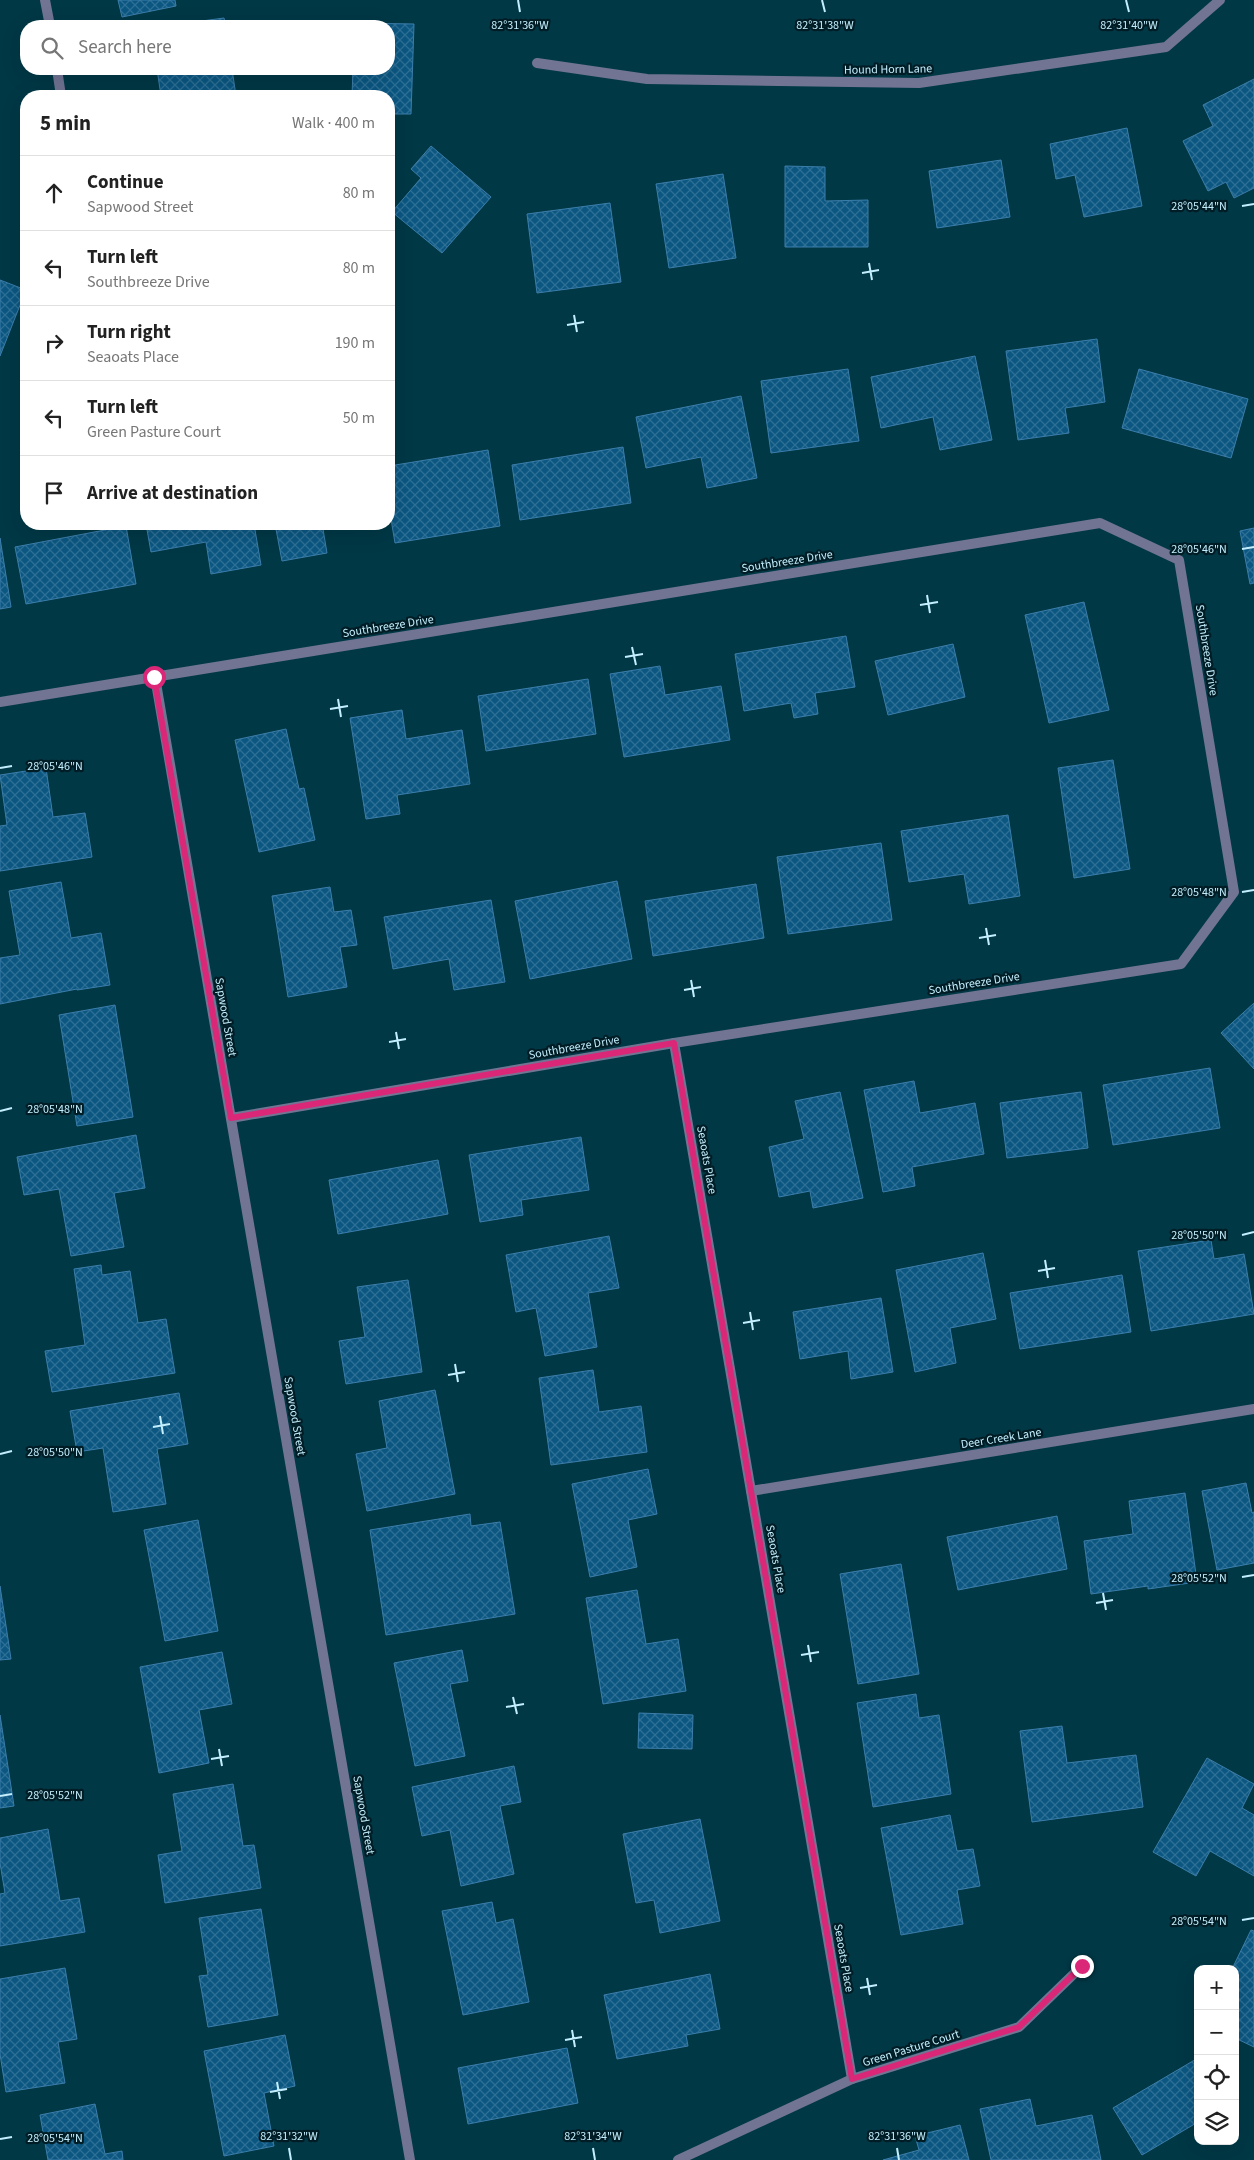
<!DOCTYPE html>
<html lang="en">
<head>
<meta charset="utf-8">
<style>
	:root { --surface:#fff; --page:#f2f2f2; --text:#222; --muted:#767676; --line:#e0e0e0 }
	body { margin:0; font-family:"Source Sans 3",sans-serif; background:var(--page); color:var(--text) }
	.controls { position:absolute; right:15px; bottom:15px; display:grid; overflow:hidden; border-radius:10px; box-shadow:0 5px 20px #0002 }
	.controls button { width:45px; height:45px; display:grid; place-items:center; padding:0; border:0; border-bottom:1px solid var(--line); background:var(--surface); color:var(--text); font:25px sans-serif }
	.stop { position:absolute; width:15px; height:15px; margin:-11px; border:4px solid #db2777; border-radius:50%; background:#fff }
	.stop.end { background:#db2777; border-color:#fff; box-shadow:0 1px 5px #0008 }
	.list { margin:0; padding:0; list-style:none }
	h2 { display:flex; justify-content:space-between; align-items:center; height:65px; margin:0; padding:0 20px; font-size:21px }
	h2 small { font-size:16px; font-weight:400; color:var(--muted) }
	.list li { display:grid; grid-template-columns:32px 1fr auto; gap:15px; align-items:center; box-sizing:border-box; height:75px; padding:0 20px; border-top:1px solid var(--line) }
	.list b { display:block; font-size:19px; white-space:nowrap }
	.list p { margin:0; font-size:16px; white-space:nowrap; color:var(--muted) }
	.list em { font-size:16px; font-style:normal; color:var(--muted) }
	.icon { flex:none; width:28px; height:28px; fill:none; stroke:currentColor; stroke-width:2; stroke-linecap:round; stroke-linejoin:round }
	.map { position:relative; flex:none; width:1254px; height:2160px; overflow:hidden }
	.search { position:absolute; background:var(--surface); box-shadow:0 5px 20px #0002; left:20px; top:20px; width:375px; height:55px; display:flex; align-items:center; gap:12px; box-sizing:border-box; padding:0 18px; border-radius:20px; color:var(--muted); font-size:19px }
	.panel { position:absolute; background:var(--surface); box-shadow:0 5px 20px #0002; left:20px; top:90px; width:375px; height:440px; border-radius:20px }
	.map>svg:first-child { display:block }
</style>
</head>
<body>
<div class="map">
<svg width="1254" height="2160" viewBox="0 0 1254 2160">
	<defs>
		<pattern id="building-cross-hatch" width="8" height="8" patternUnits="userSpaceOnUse" patternTransform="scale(1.25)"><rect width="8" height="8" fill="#0b5782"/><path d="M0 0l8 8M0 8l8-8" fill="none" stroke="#2d6f95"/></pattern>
	</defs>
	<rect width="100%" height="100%" fill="#003846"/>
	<g fill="url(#building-cross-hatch)" stroke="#3c7eab">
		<path d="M118 0H175L176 6 122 17Z"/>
		<path d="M224 18 226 26H164Z"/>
		<path d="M354 23 414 24 411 114H389V96H352L353 69H389V26H354Z"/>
		<path d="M157 69H232L236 96H161Z"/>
		<path d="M1254 79V188L1234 198 1226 182 1208 191 1183 141 1213 126 1203 105Z"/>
		<path d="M1127 128 1142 206 1084 217 1075 175 1056 179 1050 144Z"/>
		<path d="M431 146 491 197 442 253 392 212 421 178 411 169Z"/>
		<path d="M1001 160 1010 217 937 228 929 171Z"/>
		<path d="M785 166 825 167V201L868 200V247H785Z"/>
		<path d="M723 174 736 258 669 268 656 184Z"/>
		<path d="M610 203 621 282 537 293 527 214Z"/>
		<path d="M0 280 26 290 0 356Z"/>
		<path d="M1097 339 1105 402 1065 408 1069 433 1018 440 1006 351Z"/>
		<path d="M975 356 992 440 940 450 933 417 881 428 871 377Z"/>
		<path d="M848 369 859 441 771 453 761 381Z"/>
		<path d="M1139 369 1248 399 1231 458 1122 428Z"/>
		<path d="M741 396 757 478 707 488 701 457 646 468 636 417Z"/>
		<path d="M623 447 631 503 520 520 512 465Z"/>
		<path d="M488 450 500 526 395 543 389 507V466Z"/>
		<path d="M146 524H254L261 565 211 574 206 542 151 552Z"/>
		<path d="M275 524H349L323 529 327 553 282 561Z"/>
		<path d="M126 526 136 584 26 604 15 547Z"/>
		<path d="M1254 528V583L1250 584 1240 531Z"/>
		<path d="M0 538 11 607 0 609Z"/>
		<path d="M1084 602 1109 710 1049 723 1025 615Z"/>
		<path d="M846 636 855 687 815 693 818 714 794 718 791 703 744 711 735 654Z"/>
		<path d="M953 644 965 697 888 715 875 661Z"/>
		<path d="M660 666 665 695 721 686 730 740 624 757 610 674Z"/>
		<path d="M588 679 596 734 486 751 478 696Z"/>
		<path d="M402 710 406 739 462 730 470 784 397 795 400 814 366 819 350 718Z"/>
		<path d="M286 729 299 789 304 788 315 840 259 852 235 740Z"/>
		<path d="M1113 760 1130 869 1074 878 1058 768Z"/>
		<path d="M46 768 53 817 85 813 92 857 0 871V826L7 825 0 775Z"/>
		<path d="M1008 815 1020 896 969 904 964 874 909 882 901 831Z"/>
		<path d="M881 843 892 920 788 934 777 857Z"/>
		<path d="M617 881 632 959 530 979 515 901Z"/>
		<path d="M61 882 71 938 101 933 110 985 77 990V989L0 1004V958L20 955 9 891Z"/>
		<path d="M756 884 764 938 653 956 645 901Z"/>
		<path d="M330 887 334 912 351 910 357 945 340 947 347 987 288 997 272 896Z"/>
		<path d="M491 900 505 982 454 990 449 959 393 969 384 917Z"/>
		<path d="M1254 1003V1069L1221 1033Z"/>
		<path d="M115 1005 133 1117 77 1126 59 1015Z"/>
		<path d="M1210 1068 1220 1128 1113 1145 1103 1085Z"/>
		<path d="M914 1081 920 1113 975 1103 984 1154 912 1167 915 1186 883 1192 864 1090Z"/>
		<path d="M840 1092 863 1198 813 1208 810 1191 779 1197 769 1147 804 1139 795 1101Z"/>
		<path d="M1081 1092 1088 1148 1007 1158 1000 1103Z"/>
		<path d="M136 1135 145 1188 114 1193 124 1247 71 1256 59 1189 24 1195 17 1157Z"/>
		<path d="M581 1137 589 1190 521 1200 523 1215 480 1222 469 1155Z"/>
		<path d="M438 1160 448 1214 338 1234 329 1180Z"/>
		<path d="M609 1236 619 1288 588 1293 597 1347 545 1356 536 1308 516 1312 506 1255Z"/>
		<path d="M1211 1240 1214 1259 1244 1254 1254 1314 1151 1331 1138 1251Z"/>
		<path d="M983 1253 996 1319 950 1328 956 1363 915 1372 896 1270Z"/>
		<path d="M101 1265 102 1275 130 1271 138 1323 166 1319 175 1373 52 1392 45 1351 85 1345 74 1269Z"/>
		<path d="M1122 1275 1131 1332 1020 1349 1010 1293Z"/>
		<path d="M408 1280 422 1372 346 1384 339 1341 365 1337 357 1287Z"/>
		<path d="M881 1298 893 1372 851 1379 848 1351 800 1359 793 1312Z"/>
		<path d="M593 1370 599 1412 641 1406 647 1452 551 1465 539 1378Z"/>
		<path d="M435 1390 455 1494 367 1511 356 1454 387 1448 379 1401Z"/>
		<path d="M179 1393 188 1444 157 1449 166 1504 113 1512 103 1448 77 1452 70 1411Z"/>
		<path d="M648 1469 657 1514 628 1520 637 1567 590 1577 572 1484Z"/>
		<path d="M1246 1483 1252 1513 1254 1512V1563L1217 1570 1202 1491Z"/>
		<path d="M1185 1493 1197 1582 1148 1589V1586L1091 1594 1084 1541 1133 1534 1129 1501Z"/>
		<path d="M470 1514 471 1526 500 1522 515 1614 386 1635 370 1530Z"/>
		<path d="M1057 1516 1067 1569 958 1590 947 1537Z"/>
		<path d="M198 1520 218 1631 165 1641 144 1530Z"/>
		<path d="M901 1564 919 1674 858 1684 840 1574Z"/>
		<path d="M0 1586 11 1659 0 1660Z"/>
		<path d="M637 1590 646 1644 678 1639 686 1691 603 1704 586 1598Z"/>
		<path d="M462 1650 468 1681 450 1684 465 1756 415 1766 394 1663Z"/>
		<path d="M222 1652 232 1704 199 1710 209 1763 159 1773 140 1667Z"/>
		<path d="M916 1694 919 1718 939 1715 951 1794 873 1807 857 1703Z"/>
		<path d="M639 1713 693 1715 692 1749 638 1748Z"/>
		<path d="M0 1715 14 1806 0 1808Z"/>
		<path d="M1062 1726 1067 1763 1136 1755 1143 1807 1032 1822 1020 1731Z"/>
		<path d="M1207 1758 1254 1784 1242 1808 1254 1815V1876L1210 1851 1196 1876 1153 1852Z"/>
		<path d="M514 1766 521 1802 500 1806 514 1874 461 1886 450 1830 422 1836 412 1787Z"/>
		<path d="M233 1784 243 1846 254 1845 261 1888 165 1903 158 1855 182 1851 173 1794Z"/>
		<path d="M950 1815 957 1851 973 1849 980 1886 957 1890 963 1924 901 1935 881 1828Z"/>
		<path d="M700 1819 720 1921 660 1933 654 1900 636 1903 623 1834Z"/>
		<path d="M48 1829 60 1901 79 1898 85 1932 0 1946V1894L5 1893 0 1863V1838Z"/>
		<path d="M492 1902 496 1923 513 1919 529 2002 463 2015 442 1911Z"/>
		<path d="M261 1909 278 2015 208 2027 199 1976 208 1975 199 1918Z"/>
		<path d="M1251 1930 1254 1931V2047L1235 2038V1969H1232Z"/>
		<path d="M65 1968 77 2039 58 2042 65 2083 6 2092 0 2054V1979Z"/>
		<path d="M710 1974 720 2029 686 2035 688 2046 617 2059 604 1995Z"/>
		<path d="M285 2035 295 2086 264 2093 274 2146 224 2156 204 2051Z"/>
		<path d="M567 2048 578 2103 468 2124 458 2068Z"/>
		<path d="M1198 2058V2122L1142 2155 1113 2108Z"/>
		<path d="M1030 2099 1036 2126 1092 2115 1101 2160H991L980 2109Z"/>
		<path d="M95 2104 105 2154 122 2151 123 2160H48L40 2115Z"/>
		<path d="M960 2125 969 2160H883L919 2150 915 2136Z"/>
	</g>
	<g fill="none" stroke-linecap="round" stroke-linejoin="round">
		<g stroke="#717493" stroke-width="10">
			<path d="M45 0 50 26"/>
			<path d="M537 63 647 79 919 83 1166 47 1220 0"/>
			<path d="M57 69 61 96"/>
			<path d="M155 677 410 2160"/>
			<path d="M0 702 1100 523 1179 560 1234 892 1181 964 674 1043 231 1118"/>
			<path d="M674 1043 852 2079"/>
			<path d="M751 1491 1254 1409"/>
			<path d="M678 2160 852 2079 1019 2027 1082 1966"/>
		</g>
	</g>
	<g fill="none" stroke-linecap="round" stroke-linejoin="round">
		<path stroke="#db2777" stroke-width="6" d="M154 677 231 1118 674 1043 852 2079 1019 2027 1082 1966"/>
	</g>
	<path fill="none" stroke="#c3eefd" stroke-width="2" d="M518 0 520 12M822 0 825 12M1126 0 1129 12M1242 206 1254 204M869 263 872 280M862 273 879 270M574 315 577 332M567 325 584 322M1242 549 1254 547M927 595 930 613M920 605 938 602M632 647 636 665M625 657 643 654M338 699 341 717M330 709 348 706M0 768 12 766M1242 892 1254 890M986 928 989 945M979 938 996 935M691 980 694 997M684 990 701 987M396 1032 399 1049M389 1042 406 1039M0 1111 12 1108M1242 1235 1254 1232M1045 1260 1048 1278M1038 1271 1055 1268M750 1312 753 1330M743 1323 760 1320M455 1364 458 1382M448 1375 465 1372M160 1416 163 1434M153 1427 170 1424M0 1454 12 1451M1242 1577 1254 1575M1103 1593 1106 1610M1096 1603 1113 1600M808 1645 811 1662M801 1655 819 1652M513 1697 517 1714M506 1707 524 1704M219 1749 222 1766M211 1759 229 1756M0 1796 12 1794M1242 1920 1254 1918M867 1978 870 1995M860 1988 877 1985M572 2030 575 2047M565 2040 582 2037M277 2082 280 2099M270 2092 287 2089M0 2139 12 2137M289 2148 291 2160M593 2148 595 2160M897 2148 899 2160"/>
	<g text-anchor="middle" stroke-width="4.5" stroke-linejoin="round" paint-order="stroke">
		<g font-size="12" fill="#c3eefd" stroke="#001d26">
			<text transform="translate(888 69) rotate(-1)" y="4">Hound Horn Lane</text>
			<text transform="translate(787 561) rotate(-9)" y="4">Southbreeze Drive</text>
			<text transform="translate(388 626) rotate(-9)" y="4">Southbreeze Drive</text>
			<text transform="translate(1207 650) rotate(81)" y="4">Southbreeze Drive</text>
			<text transform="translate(974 983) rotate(-9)" y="4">Southbreeze Drive</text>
			<text transform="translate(226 1017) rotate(80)" y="4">Sapwood Street</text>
			<text transform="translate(574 1047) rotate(-10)" y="4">Southbreeze Drive</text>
			<text transform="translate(707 1160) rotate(80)" y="4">Seaoats Place</text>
			<text transform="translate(295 1416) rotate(80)" y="4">Sapwood Street</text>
			<text transform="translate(1001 1438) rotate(-9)" y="4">Deer Creek Lane</text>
			<text transform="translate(776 1559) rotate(80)" y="4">Seaoats Place</text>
			<text transform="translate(364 1815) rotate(80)" y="4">Sapwood Street</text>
			<text transform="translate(844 1958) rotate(80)" y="4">Seaoats Place</text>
			<text transform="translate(911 2048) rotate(-17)" y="4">Green Pasture Court</text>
		</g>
	</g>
	<g font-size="12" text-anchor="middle" fill="#c3eefd" stroke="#001d26" stroke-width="4.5" stroke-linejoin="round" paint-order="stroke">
		<text x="520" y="29">82°31'36"W</text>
		<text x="825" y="29">82°31'38"W</text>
		<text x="1129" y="29">82°31'40"W</text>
		<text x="1199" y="210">28°05'44"N</text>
		<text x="1199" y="553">28°05'46"N</text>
		<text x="55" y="770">28°05'46"N</text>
		<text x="1199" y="896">28°05'48"N</text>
		<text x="55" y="1113">28°05'48"N</text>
		<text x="1199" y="1239">28°05'50"N</text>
		<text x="55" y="1456">28°05'50"N</text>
		<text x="1199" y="1582">28°05'52"N</text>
		<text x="55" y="1799">28°05'52"N</text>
		<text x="1199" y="1925">28°05'54"N</text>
		<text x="289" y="2140">82°31'32"W</text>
		<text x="593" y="2140">82°31'34"W</text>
		<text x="897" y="2140">82°31'36"W</text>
		<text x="55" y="2142">28°05'54"N</text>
	</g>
</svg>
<div class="controls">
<button>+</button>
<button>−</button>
<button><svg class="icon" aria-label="locate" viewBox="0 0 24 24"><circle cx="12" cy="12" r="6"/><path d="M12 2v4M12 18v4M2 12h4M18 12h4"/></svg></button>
<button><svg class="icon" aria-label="layers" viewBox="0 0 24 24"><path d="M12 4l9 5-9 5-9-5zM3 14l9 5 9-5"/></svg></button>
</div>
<div class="stop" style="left:154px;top:677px"></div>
<div class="stop end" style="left:1082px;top:1966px"></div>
<div class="search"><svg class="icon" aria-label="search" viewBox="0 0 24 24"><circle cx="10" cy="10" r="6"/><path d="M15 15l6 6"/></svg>Search here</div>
<section class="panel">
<h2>5 min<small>Walk · 400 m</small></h2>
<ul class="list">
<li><svg class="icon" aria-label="ahead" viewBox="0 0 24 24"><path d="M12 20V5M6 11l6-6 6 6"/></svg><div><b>Continue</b><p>Sapwood Street</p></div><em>80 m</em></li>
<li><svg class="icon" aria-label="left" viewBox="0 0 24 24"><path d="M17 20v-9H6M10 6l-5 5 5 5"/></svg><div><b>Turn left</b><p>Southbreeze Drive</p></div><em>80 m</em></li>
<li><svg class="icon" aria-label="right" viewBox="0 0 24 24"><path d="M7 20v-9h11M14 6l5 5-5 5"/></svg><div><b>Turn right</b><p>Seaoats Place</p></div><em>190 m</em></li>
<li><svg class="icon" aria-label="left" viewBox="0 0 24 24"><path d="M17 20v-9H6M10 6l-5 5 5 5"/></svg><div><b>Turn left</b><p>Green Pasture Court</p></div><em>50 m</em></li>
<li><svg class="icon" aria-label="arrive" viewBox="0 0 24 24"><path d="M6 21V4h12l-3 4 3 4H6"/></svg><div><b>Arrive at destination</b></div></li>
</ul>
</section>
</div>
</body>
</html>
